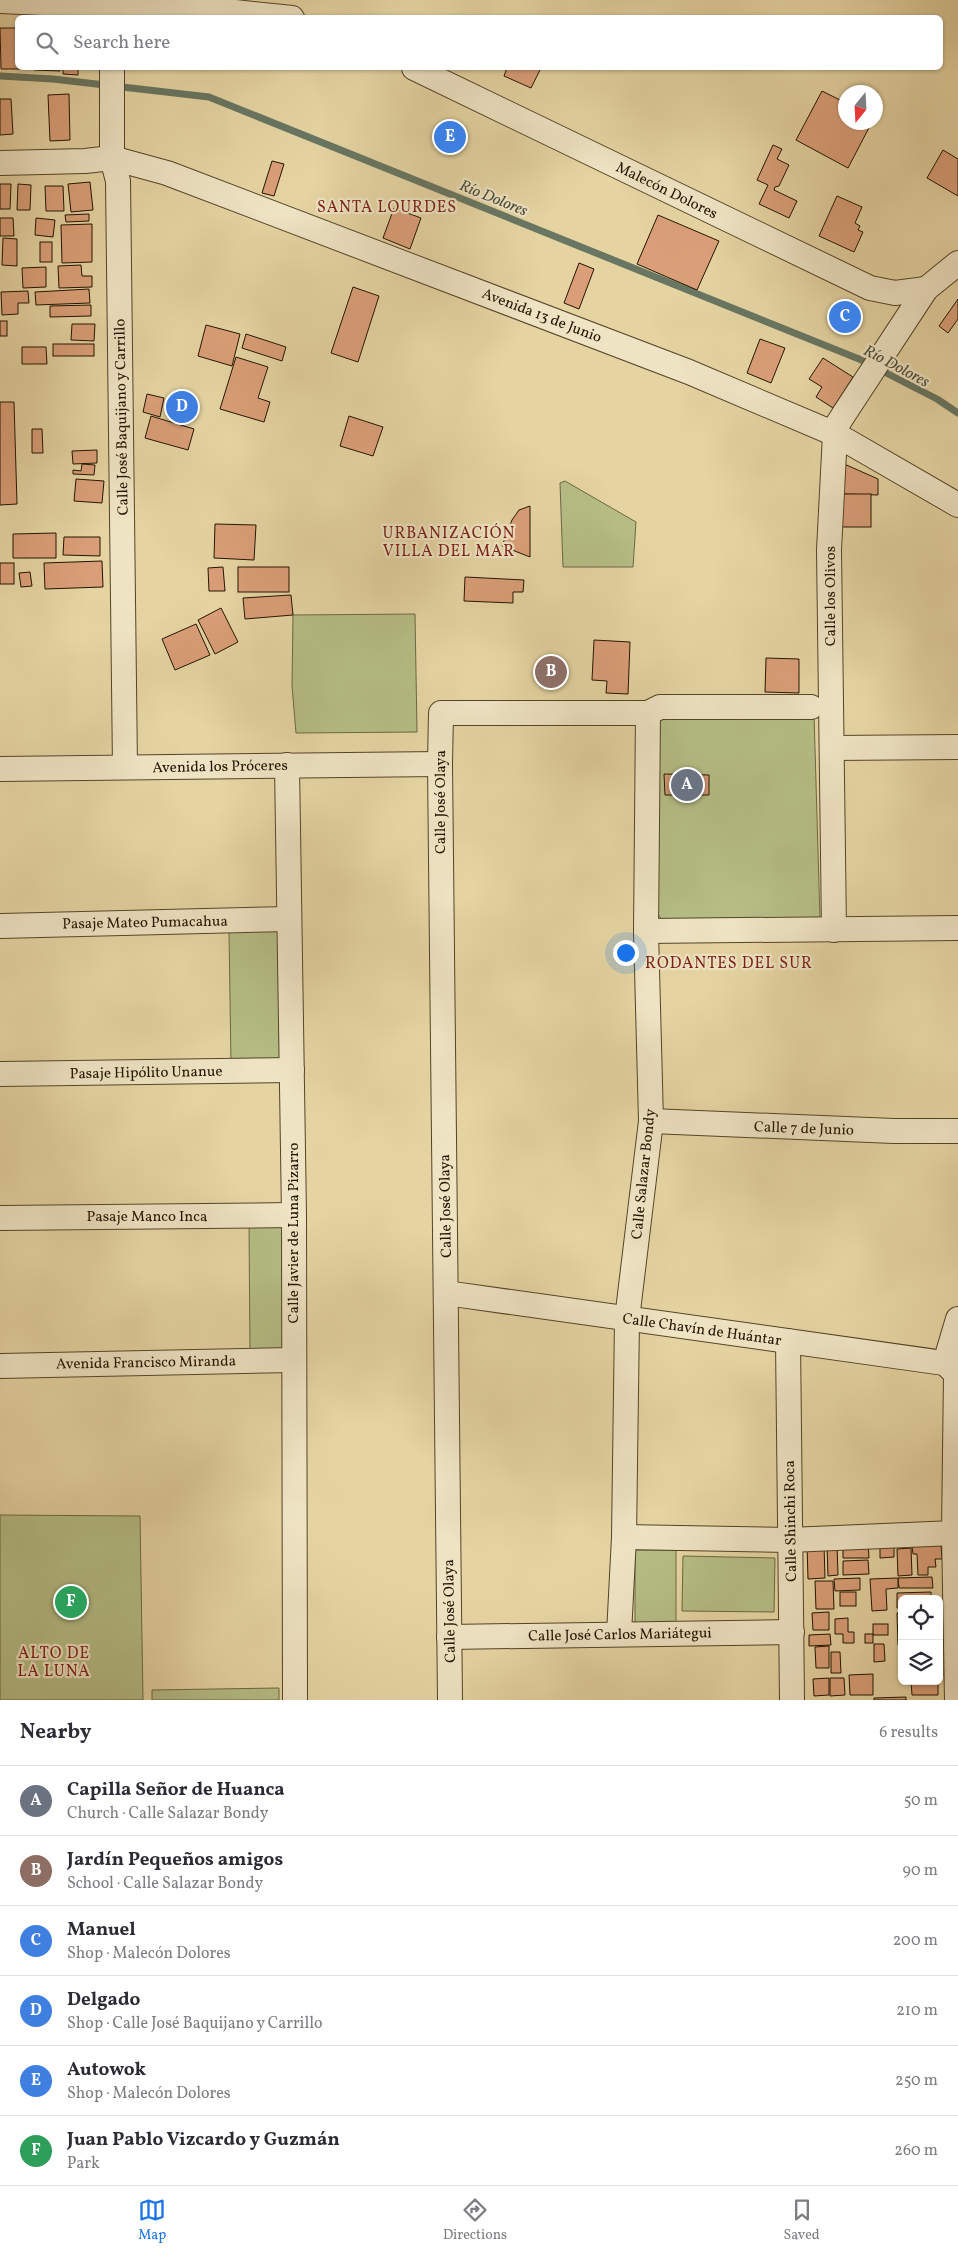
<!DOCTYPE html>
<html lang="en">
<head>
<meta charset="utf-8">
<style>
	:root { --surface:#fff; --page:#f2f2f3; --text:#2b2b33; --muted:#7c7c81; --line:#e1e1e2; --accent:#1a73e8 }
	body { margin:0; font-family:Vollkorn,serif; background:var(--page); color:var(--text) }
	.controls { position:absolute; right:15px; bottom:15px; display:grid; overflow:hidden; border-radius:8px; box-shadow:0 1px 4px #0004 }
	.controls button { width:45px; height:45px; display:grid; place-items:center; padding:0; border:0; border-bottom:1px solid var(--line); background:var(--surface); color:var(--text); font:25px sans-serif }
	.compass { position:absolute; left:838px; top:85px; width:45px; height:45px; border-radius:50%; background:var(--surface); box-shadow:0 1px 4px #0004; rotate:198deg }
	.you { position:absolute; left:625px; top:952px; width:18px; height:18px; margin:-12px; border:4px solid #fff; border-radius:50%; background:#1a73e8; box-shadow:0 0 0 8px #1a73e833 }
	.badge { display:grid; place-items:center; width:32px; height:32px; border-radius:50%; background:var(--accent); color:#fff; font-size:16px; font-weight:700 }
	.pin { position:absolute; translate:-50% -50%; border:2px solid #fff; box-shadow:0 1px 5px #0006 }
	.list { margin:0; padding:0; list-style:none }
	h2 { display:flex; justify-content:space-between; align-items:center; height:65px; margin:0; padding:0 20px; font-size:21px }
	h2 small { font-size:16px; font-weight:400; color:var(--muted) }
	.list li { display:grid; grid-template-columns:32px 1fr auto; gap:15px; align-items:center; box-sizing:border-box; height:70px; padding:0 20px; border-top:1px solid var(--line) }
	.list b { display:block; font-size:19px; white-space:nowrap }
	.list p { margin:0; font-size:16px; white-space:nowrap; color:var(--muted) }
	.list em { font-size:16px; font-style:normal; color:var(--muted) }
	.icon { flex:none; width:28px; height:28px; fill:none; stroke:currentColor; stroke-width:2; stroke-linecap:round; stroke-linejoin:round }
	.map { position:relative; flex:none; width:958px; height:1700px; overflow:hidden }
	.search { position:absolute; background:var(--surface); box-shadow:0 1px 4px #0004; left:15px; right:15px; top:15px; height:55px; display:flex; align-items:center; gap:12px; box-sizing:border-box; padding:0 18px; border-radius:8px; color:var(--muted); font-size:19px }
	.sheet { height:485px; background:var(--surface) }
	nav { display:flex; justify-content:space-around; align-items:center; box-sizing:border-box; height:70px; border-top:1px solid var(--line); background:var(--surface); font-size:14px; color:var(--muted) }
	nav a { display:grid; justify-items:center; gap:2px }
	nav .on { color:var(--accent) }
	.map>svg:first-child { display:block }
</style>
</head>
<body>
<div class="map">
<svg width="958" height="1700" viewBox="0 0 958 1700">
	<rect width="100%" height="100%" fill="#e5d4a2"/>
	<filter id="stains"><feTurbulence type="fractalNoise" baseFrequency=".004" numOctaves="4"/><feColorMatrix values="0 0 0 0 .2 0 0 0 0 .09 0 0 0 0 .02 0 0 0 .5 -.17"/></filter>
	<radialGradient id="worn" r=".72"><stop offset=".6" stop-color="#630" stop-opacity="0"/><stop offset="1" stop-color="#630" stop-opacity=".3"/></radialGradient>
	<g fill="#b5bd85" stroke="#6c6842">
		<path d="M565 481 636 522 633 567H563L560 483Z"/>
		<path d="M415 614 417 732 296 733 292 686 293 615Z"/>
		<path d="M814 714 820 920 663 921 657 913 658 716Z"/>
		<path d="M279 930 282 1063 231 1064 229 931Z"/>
		<path d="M249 1223H285L286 1354H250Z"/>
		<path d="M0 1515 140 1516 143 1700H0Z"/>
		<rect x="635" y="1550" width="41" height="75"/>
		<path d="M683 1556 775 1558 774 1612 682 1611Z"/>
		<path d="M279 1688V1700H152V1690Z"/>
	</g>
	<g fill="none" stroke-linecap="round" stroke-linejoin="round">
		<path stroke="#687662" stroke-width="7" d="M0 76 53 79 209 97 859 359 937 399 958 413"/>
	</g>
	<g fill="#da9f78" stroke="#231400">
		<path d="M0 28H18V68L31 69H1Z"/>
		<path d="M34 68H60V71L34 70Z"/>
		<path d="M63 68H78V75L63 74Z"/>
		<path d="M507 68H541L531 88 504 76Z"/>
		<path d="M822 91 846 103V122H872L848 168 796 140Z"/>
		<path d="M69 94 70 140 50 141 48 95Z"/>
		<path d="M0 99H11L13 134 0 135Z"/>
		<path d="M773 145 782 149 777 159 789 165 779 186 775 187 774 190 797 201 789 218 759 204 768 185 757 180Z"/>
		<path d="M943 150 958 159V196L927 178Z"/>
		<path d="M272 161 284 164 274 196 262 193Z"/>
		<path d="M90 182 93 210 71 212 68 184Z"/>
		<path d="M0 184H11L10 209H0Z"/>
		<path d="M18 184 31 185 30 210H17Z"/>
		<path d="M45 186H63L64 211H46Z"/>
		<path d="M837 196 862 207 855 223 860 226 858 230 863 232 854 252 819 236Z"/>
		<path d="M394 208 421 218 410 249 383 238Z"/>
		<path d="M89 214V221L66 222 65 215Z"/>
		<path d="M658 215 719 241 697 290 637 264Z"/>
		<path d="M0 218H13L14 236H0Z"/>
		<path d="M36 218 55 220 53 237 35 235Z"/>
		<path d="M92 224V262L62 263 61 225Z"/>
		<path d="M3 238 17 239V266L2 265Z"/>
		<rect x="40" y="242" width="12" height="20"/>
		<path d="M579 263 594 269 579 309 564 303Z"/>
		<path d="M81 265 82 276H92V287L59 288 58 266Z"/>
		<path d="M46 267V287L23 288 22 268Z"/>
		<path d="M353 287 379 296 358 362 331 353Z"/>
		<path d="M89 289 90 303 36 305 35 292Z"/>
		<path d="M28 291 29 303H18V314L2 315 1 292Z"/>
		<path d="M958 299V319L948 333 939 326Z"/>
		<path d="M91 305V316L50 317V306Z"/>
		<rect x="0" y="321" width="7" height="15"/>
		<path d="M72 324H95L94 341 71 340Z"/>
		<path d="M206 325 240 334 232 366 198 356Z"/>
		<path d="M246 334 286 347 282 361 242 348Z"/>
		<path d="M760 339 785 348 771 383 747 373Z"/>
		<rect x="53" y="344" width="41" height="12"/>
		<path d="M22 347H46L47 364H22Z"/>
		<path d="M236 357 268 367 258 398 270 402 264 422 220 409Z"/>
		<path d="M823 358 853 377 833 408 816 397 822 387 809 379Z"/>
		<path d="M147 394 164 398 160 417 143 412Z"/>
		<path d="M0 402H14L17 504 0 505Z"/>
		<path d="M151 416 194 429 188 450 145 438Z"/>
		<path d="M349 416 383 427 373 456 340 446Z"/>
		<path d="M32 429H42L43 453H32Z"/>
		<path d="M97 450V463L73 464 72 451Z"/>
		<path d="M842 463 878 479V495L842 494Z"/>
		<path d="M82 464 95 465 94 475 73 474V470L81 471Z"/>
		<path d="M76 479 104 481 102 503 74 501Z"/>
		<rect x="842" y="494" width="29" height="33"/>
		<path d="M530 506V557L502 546 512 520 519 510Z"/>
		<path d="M215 524 256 525 254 560 214 558Z"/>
		<path d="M56 533V558H13V534Z"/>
		<path d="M64 537H100V556L63 555Z"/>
		<path d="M102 561 103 587 45 589 44 563Z"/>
		<rect x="0" y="563" width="14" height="21"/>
		<path d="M223 567 225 591H209L208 568Z"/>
		<rect x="238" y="567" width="51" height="25"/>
		<path d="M30 572 32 586 21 587 19 573Z"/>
		<path d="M465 577 524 580 523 592H513V603L464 601Z"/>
		<path d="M291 595 293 615 245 619 243 598Z"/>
		<path d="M221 608 238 642 215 654 198 620Z"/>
		<path d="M196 624 210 655 175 670 162 639Z"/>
		<path d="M594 640 630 642 628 694 606 693 607 681 592 680Z"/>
		<path d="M766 658 799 659V693L765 692Z"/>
		<path d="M664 774 709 775V795H665Z"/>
		<path d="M868 1543 869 1558H843V1544Z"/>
		<path d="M837 1544 838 1575 828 1576 827 1545Z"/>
		<path d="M807 1545H824L825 1578 808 1579Z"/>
		<path d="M941 1545 942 1559H935L936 1567H928V1575H918L917 1554H913L912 1546Z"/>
		<path d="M894 1546V1557L880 1558V1547Z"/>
		<path d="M911 1548 912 1575 898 1576 897 1549Z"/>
		<path d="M868 1560 869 1574 843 1575V1561Z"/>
		<path d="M932 1577 933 1588H899L898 1578Z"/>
		<path d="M860 1578V1590L835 1591 834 1579Z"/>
		<path d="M898 1578V1588L886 1589 887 1610 872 1611 870 1579Z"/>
		<path d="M815 1581H833L834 1609H816Z"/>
		<rect x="840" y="1592" width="16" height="14"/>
		<path d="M931 1592V1599H902V1608H897V1593Z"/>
		<path d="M829 1612V1630H813L812 1613Z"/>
		<path d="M897 1613H902V1645H898Z"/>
		<path d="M848 1618V1632H854V1643H843V1634H835V1619Z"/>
		<rect x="873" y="1624" width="15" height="11"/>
		<path d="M830 1634 831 1645 809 1646V1635Z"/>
		<rect x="865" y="1634" width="8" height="9"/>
		<path d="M874 1644H884L885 1661 874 1662Z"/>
		<path d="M829 1646V1668H816L815 1647Z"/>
		<path d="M939 1647H946L947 1675H939Z"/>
		<path d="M831 1652H840L841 1673H831Z"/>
		<path d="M873 1674V1695H850L849 1675Z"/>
		<path d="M829 1678V1695L814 1696 813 1679Z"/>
		<path d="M830 1678H844L845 1695 830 1696Z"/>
		<path d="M911 1681H938V1695H912Z"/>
		<path d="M906 1697V1700H874V1698Z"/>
	</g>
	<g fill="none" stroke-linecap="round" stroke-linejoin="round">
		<defs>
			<g id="minor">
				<path d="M0 1 235 12 292 18"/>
				<path d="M112 68V158L118 181 125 767"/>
				<path d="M414 68 870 288 895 293 926 289"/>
				<path d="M0 163 85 161 112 158 167 173 689 372 835 434 958 505"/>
				<path d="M832 748 958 747"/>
				<path d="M287 765 294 1215 295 1700"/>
				<path d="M0 769 440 764"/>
				<path d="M0 926 289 919"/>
				<path d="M834 930 829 550 835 434 837 425 844 414 926 289 958 263"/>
				<path d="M646 931 958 928"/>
				<path d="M0 1074 292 1070"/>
				<path d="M651 1121 894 1131H958"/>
				<path d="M0 1218 294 1215"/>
				<path d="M446 1293 958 1365"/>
				<path d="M788 1341 792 1700"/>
				<path d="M0 1366 292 1360"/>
				<path d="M624 1537 789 1540 954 1533"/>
				<path d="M619 1634 624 1537 627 1319 651 1121 646 931 648 713"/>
				<path d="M449 1637 792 1632"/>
				<path d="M450 1700 440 764 441 713H648L660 707H811"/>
				<path d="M957 1700 954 1533 956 1374 945 1363 958 1319"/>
			</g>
		</defs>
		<use href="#minor" stroke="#544428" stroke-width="26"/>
		<use href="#minor" stroke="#eee3c3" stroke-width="24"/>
	</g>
	<g text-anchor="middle" stroke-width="4.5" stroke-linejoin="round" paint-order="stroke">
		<g font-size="15" fill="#231400" stroke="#eee3c3">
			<text transform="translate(667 190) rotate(26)" y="5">Malecón Dolores</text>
			<text transform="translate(542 315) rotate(21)" y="5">Avenida 13 de Junio</text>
			<text transform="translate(121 417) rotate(-91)" y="5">Calle José Baquijano y Carrillo</text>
			<text transform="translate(830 596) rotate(-90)" y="5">Calle los Olivos</text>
			<text transform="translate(220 766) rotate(-1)" y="5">Avenida los Próceres</text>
			<text transform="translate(440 802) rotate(-90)" y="5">Calle José Olaya</text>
			<text transform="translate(145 922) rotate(-1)" y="5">Pasaje Mateo Pumacahua</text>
			<text transform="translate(146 1072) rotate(-1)" y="5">Pasaje Hipólito Unanue</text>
			<text transform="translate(804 1128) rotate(2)" y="5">Calle 7 de Junio</text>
			<text transform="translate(643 1174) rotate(-84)" y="5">Calle Salazar Bondy</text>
			<text transform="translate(445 1206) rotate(-91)" y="5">Calle José Olaya</text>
			<text x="147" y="1221">Pasaje Manco Inca</text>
			<text transform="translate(293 1233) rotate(-90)" y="5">Calle Javier de Luna Pizarro</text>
			<text transform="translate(702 1329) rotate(8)" y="5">Calle Chavín de Huántar</text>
			<text transform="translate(146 1362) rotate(-1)" y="5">Avenida Francisco Miranda</text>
			<text transform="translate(790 1521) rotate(-91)" y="5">Calle Shinchi Roca</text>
			<text transform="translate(449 1611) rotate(-91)" y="5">Calle José Olaya</text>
			<text transform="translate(620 1634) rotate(-1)" y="5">Calle José Carlos Mariátegui</text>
		</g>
		<g font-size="16" font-style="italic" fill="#4b4d39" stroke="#eee3c3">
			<text transform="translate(494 197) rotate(22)" y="6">Río Dolores</text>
			<text transform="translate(897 365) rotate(28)" y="6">Río Dolores</text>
		</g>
		<g font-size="16" letter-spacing="1" fill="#7a1f14" stroke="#eee3c3">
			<text x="387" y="212">SANTA LOURDES</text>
			<text x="449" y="538">URBANIZACIÓN<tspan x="449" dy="18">VILLA DEL MAR</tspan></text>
			<text x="729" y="968">RODANTES DEL SUR</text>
			<text x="54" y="1658">ALTO DE<tspan x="54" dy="18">LA LUNA</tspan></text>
		</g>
	</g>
	<rect width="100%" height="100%" filter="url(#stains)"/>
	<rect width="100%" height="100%" fill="url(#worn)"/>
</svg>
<div class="controls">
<button><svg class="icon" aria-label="locate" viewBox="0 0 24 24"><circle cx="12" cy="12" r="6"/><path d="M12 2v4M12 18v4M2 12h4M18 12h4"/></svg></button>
<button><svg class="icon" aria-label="layers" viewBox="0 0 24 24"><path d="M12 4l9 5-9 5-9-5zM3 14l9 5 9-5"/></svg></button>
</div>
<svg class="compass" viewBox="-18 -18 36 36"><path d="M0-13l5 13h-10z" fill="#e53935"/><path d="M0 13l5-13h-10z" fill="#7c7c81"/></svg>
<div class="you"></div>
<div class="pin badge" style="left:687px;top:785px;background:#6b7280">A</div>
<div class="pin badge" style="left:551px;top:672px;background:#8d6e63">B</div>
<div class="pin badge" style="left:845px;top:317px;background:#3f7fe0">C</div>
<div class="pin badge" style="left:182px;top:407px;background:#3f7fe0">D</div>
<div class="pin badge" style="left:450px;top:137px;background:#3f7fe0">E</div>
<div class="pin badge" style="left:71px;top:1602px;background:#2e9e5b">F</div>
<div class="search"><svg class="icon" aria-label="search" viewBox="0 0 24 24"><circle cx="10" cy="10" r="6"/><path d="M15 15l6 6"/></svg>Search here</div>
</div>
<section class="sheet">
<h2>Nearby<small>6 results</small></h2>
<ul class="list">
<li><span class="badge" style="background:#6b7280">A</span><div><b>Capilla Señor de Huanca</b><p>Church · Calle Salazar Bondy</p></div><em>50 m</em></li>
<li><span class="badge" style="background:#8d6e63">B</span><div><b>Jardín Pequeños amigos</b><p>School · Calle Salazar Bondy</p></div><em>90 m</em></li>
<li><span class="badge" style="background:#3f7fe0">C</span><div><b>Manuel</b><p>Shop · Malecón Dolores</p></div><em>200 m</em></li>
<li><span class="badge" style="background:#3f7fe0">D</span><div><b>Delgado</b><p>Shop · Calle José Baquijano y Carrillo</p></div><em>210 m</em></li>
<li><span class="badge" style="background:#3f7fe0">E</span><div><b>Autowok</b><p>Shop · Malecón Dolores</p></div><em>250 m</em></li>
<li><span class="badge" style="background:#2e9e5b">F</span><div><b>Juan Pablo Vizcardo y Guzmán</b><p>Park</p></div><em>260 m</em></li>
</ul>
</section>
<nav>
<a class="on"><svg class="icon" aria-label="map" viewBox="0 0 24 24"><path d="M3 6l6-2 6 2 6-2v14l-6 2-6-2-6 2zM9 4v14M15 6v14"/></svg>Map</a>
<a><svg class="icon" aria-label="directions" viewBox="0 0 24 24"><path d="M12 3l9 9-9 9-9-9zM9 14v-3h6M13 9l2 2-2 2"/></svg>Directions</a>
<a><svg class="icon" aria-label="saved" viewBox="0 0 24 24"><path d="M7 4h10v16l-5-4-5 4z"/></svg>Saved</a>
</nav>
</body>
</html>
